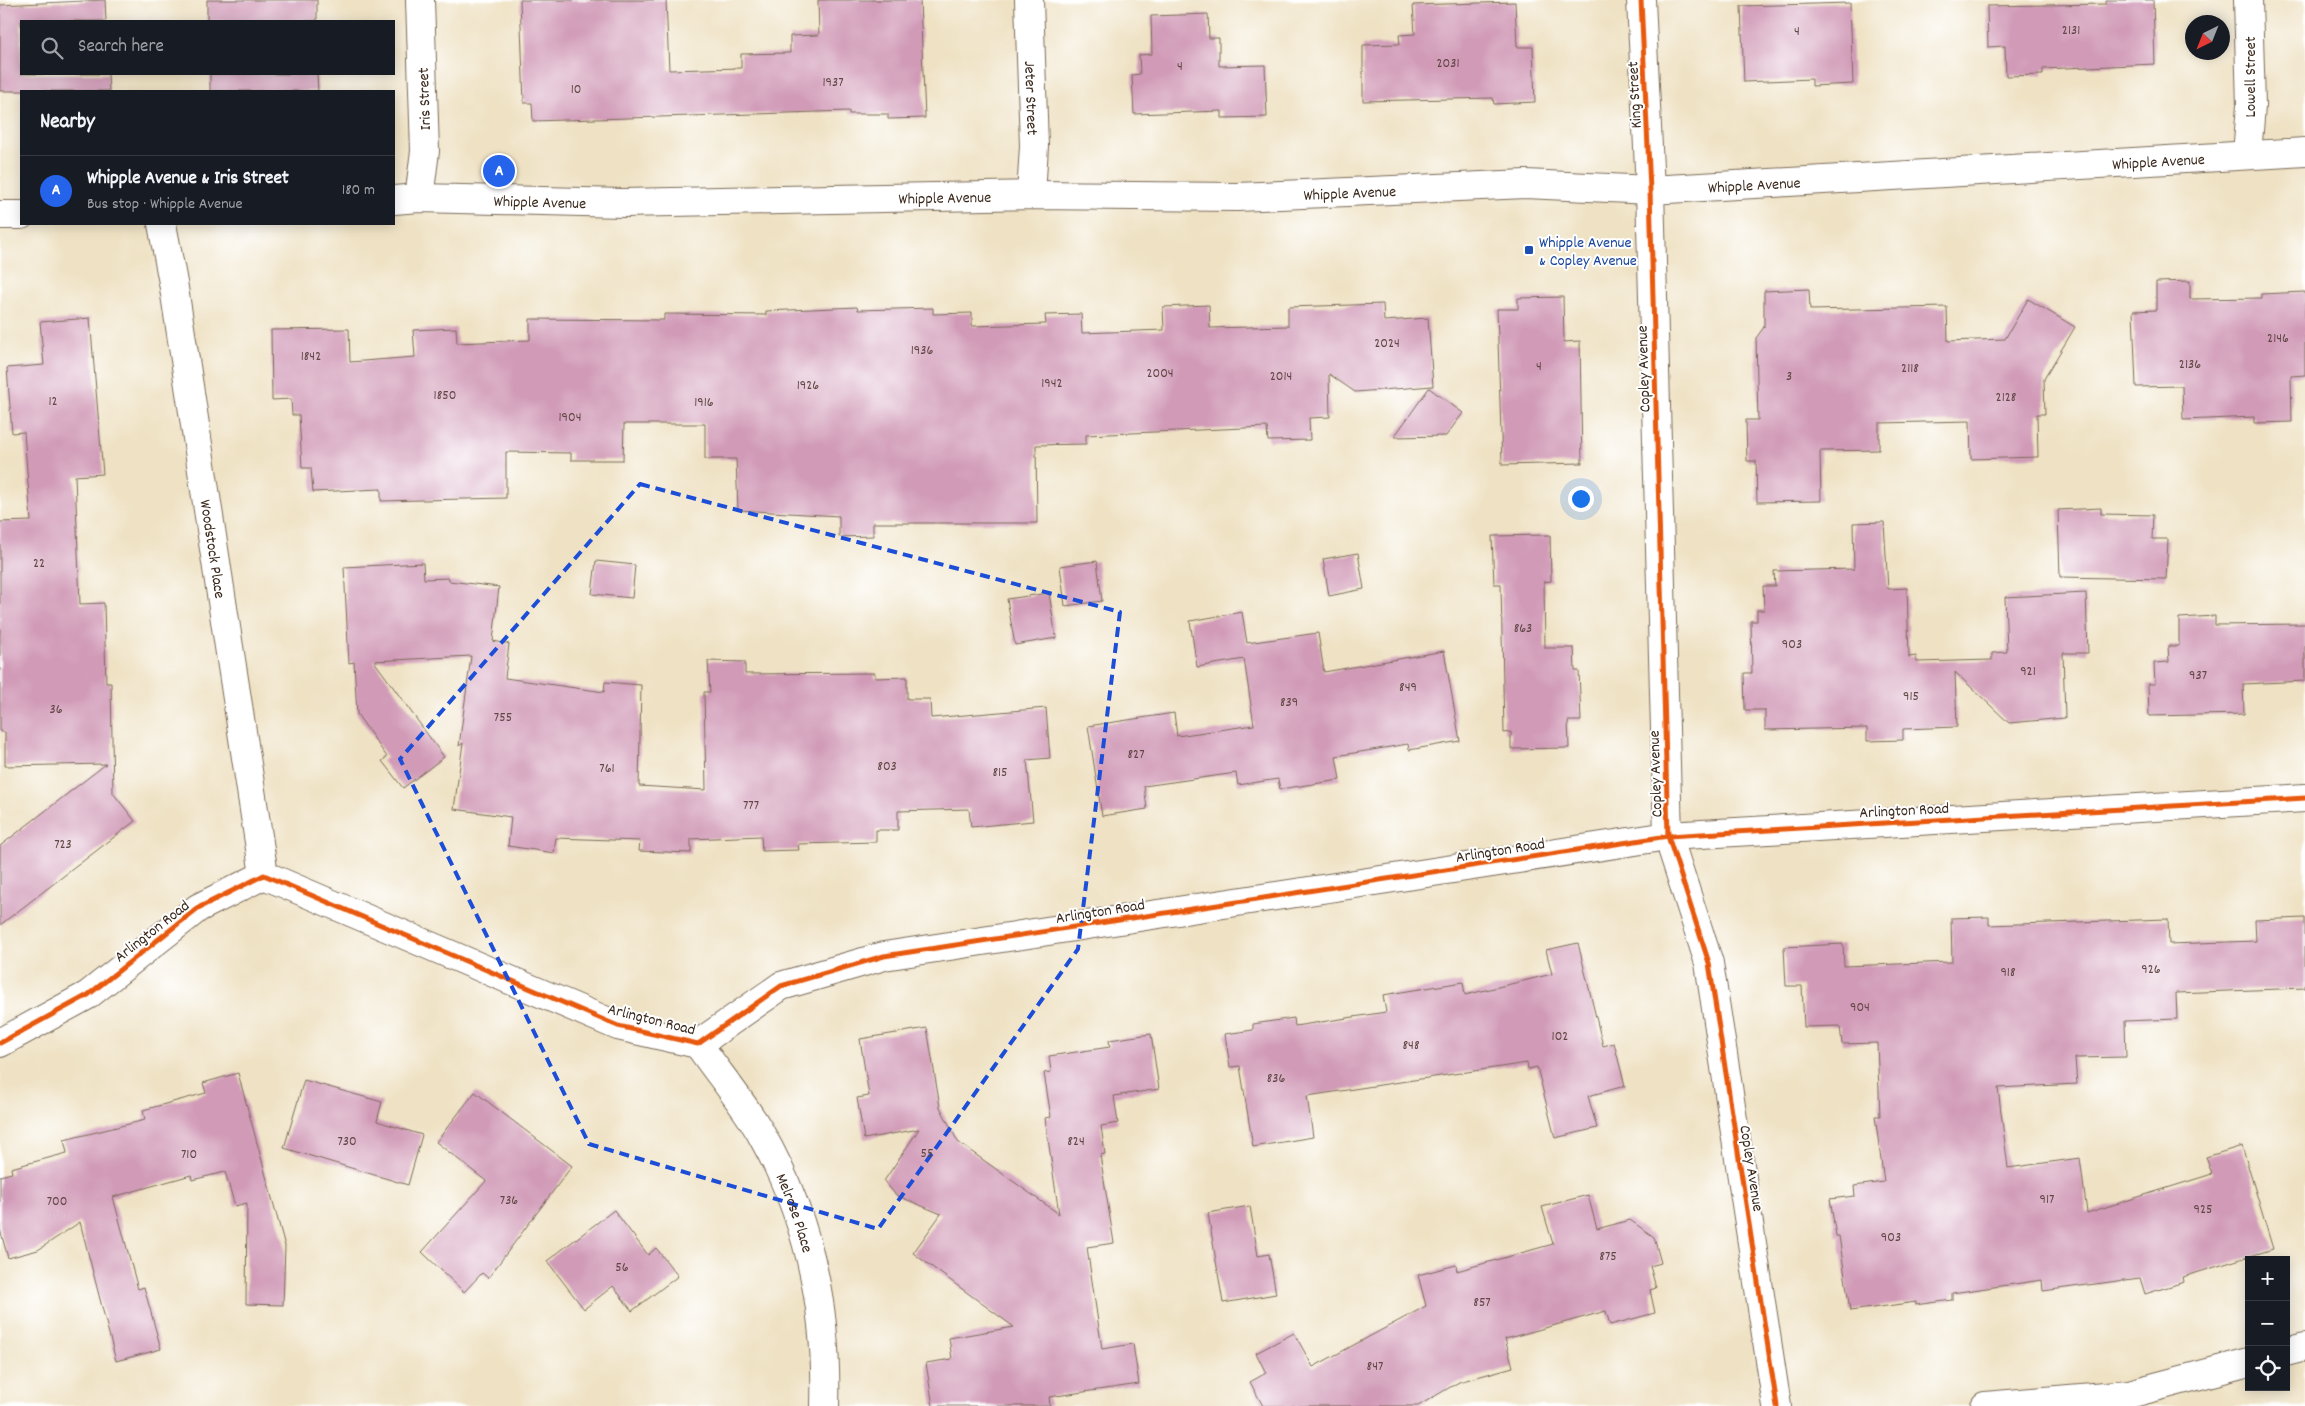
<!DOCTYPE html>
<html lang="en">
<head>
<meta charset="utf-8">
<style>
	:root { --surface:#171b24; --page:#20242c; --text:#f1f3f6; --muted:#9ea1a6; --line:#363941; --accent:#2563eb }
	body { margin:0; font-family:Dekko,sans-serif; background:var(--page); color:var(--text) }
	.controls { position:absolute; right:15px; bottom:15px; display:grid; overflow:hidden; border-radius:0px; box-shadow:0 2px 12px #0003 }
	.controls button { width:45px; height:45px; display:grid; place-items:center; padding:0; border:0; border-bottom:1px solid var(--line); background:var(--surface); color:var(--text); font:25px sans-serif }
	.compass { position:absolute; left:2185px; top:15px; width:45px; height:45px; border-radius:50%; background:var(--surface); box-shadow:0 2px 12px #0003; rotate:223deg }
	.you { position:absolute; left:1580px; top:498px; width:18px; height:18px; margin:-12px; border:4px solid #fff; border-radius:50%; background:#1a73e8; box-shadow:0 0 0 8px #1a73e833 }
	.badge { display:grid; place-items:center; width:32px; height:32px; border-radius:50%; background:var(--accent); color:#fff; font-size:16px; font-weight:700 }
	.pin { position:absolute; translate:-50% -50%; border:2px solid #fff; box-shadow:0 1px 5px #0006 }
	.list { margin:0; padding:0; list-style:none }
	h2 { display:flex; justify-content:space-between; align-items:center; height:65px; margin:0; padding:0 20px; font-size:21px }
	h2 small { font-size:16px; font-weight:400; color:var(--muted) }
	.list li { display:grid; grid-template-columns:32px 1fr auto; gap:15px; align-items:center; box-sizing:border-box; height:70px; padding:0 20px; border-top:1px solid var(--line) }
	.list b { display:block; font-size:19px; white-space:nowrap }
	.list p { margin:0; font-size:16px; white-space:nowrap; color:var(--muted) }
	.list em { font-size:16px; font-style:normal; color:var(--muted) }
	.icon { flex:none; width:28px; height:28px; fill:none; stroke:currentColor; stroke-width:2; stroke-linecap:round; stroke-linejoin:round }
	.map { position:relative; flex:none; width:2305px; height:1406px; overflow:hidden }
	.search { position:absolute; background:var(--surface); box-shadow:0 2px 12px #0003; left:20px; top:20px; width:375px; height:55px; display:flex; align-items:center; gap:12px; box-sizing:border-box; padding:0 18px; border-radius:0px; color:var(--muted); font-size:19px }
	.panel { position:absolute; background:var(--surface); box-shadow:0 2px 12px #0003; left:20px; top:90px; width:375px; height:135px; border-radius:0px }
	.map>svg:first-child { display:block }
</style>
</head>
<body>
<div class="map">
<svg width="2305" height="1406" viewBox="0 0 2305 1406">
	<rect width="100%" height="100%" fill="#fff"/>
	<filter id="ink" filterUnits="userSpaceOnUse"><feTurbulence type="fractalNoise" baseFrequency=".02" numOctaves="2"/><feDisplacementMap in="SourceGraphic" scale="10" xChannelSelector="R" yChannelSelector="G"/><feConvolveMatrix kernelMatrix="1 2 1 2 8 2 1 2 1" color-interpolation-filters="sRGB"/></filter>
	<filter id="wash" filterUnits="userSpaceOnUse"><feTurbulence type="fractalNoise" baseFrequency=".0096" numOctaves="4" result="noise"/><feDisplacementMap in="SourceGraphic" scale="20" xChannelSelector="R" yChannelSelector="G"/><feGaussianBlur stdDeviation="1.12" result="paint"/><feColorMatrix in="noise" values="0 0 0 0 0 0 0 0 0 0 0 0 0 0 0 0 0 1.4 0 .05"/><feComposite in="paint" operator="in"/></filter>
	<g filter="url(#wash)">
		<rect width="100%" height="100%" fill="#efe2c4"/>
		<g id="blocks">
			<g fill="#d19bb8">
				<path d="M105 0 106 21H21V74H108L109 91H0V5Z"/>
				<rect x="207" y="0" width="110" height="21"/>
				<path d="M520 0H666L669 70 741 68V54L790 53V36L819 35 818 0H920L925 118 888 119V114H849V111L533 121 532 103H524Z"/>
				<path d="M2106 0H2153L2155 64 2043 69V75L2006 76 2005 46 1988 47 1987 6 2106 4Z"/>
				<path d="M1515 2 1517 47H1533L1535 102 1494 104 1493 98 1363 101V45L1400 44 1399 35 1415 34 1413 5Z"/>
				<path d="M1850 3 1853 84 1812 86V79L1744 82 1741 6Z"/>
				<path d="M1208 14 1209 38H1219V66L1265 65 1267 117 1222 118V111L1134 114 1132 75 1140 74 1139 55 1152 54 1151 16Z"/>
				<path d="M210 74H317L318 91H210Z"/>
				<path d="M2190 281V299L2261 298V294L2305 292V375L2291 376 2292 422 2254 423V417L2183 420 2182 386 2136 387 2133 311 2156 310V282Z"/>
				<path d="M1809 289 1810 310 1947 307 1948 341 2005 339 2028 299 2075 327 2044 379 2045 414H2037L2038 457 1971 459 1970 421 1879 423V450L1820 451 1821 501 1757 502 1756 461H1747L1746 420H1758L1756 338 1764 327V291Z"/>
				<path d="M1563 297 1564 342 1580 341 1582 463 1502 465 1497 309H1518V298Z"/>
				<path d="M1383 304 1384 321 1428 318 1433 386 1355 392 1329 374 1330 417 1309 418 1310 440 1268 441 1267 427 1086 435V444L1036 445 1037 523H873V536L839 537V516L738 510 736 459H705V424H624L623 460H571V453L506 452V498L381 501V489L313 492 311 468H302L299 415H292L291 399 272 400 271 330 349 329 350 362 415 357 413 330 456 328 457 343 530 340V319L664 320V314L766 315V311L857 307 858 310 933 308V314L972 313V326L1046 324 1045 315 1081 314 1082 333 1164 330 1163 307 1209 305 1210 328 1288 326V307Z"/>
				<path d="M90 318 103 474 75 476 80 604 104 603 106 683H111L113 793 135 821 0 925V846L106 764 5 766V732H0V522L31 521 24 432 12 433 7 368 44 365 40 322Z"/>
				<path d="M1429 388 1463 413 1446 436 1394 437Z"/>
				<path d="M2101 508V514L2153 515 2152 539H2168L2166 579 2060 577 2058 510Z"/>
				<path d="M1884 522 1888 589 1907 588 1909 657 1916 656 1917 662 1992 660V653L2007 652 2005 597 2086 593 2088 653H2063L2065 718 2009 723 1955 672 1957 727 1903 729V740L1867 741V728L1765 730V710H1745L1744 673H1752L1751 621H1757V610H1764L1763 586H1775L1774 571 1854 569 1853 523Z"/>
				<path d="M1550 535 1551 581 1544 582 1545 648H1574L1575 671H1579L1581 721H1568L1569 748 1511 749V732L1504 733 1501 584H1494L1492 536Z"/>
				<path d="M1358 553 1364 589 1329 596 1323 559Z"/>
				<path d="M596 561 635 565 632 598 592 594Z"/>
				<path d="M1097 561 1102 601 1065 606 1060 566Z"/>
				<path d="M423 563 424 579 449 578V581L499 587 493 641 509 644 505 678 604 692 605 682 641 685 639 786 706 790 704 692H710L708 661 745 662V674L875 673V678L907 677V699H930L931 718 1046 708 1050 758 1027 760 1033 821 971 827 969 809 898 811V830H876V842L798 844 799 850 762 851 761 836 691 839V853L639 851 640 841 556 838 554 853 508 846 511 817 454 809 463 743 459 746 471 656 374 661 444 757 403 788 382 761 387 757 357 714 354 662 349 663 344 567Z"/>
				<path d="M1049 593 1056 638 1015 645 1007 599Z"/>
				<path d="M1242 612 1247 643 1318 633 1324 672 1444 651 1460 741 1409 750 1408 744 1336 756 1340 780 1280 789 1278 779 1238 785 1236 773 1144 786 1147 809 1102 816 1088 726 1174 713 1177 736 1254 725 1244 659 1197 667 1190 621Z"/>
				<path d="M2215 616V625L2305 624V681L2243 684 2244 714 2149 716 2148 684H2155L2154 663 2169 662 2168 646H2179V618Z"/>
				<path d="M1989 917V925L2168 919 2169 944 2256 941 2255 920 2305 918V988L2176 993 2177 1019 2125 1021 2126 1057 2075 1058 2077 1084 1998 1088 2008 1168 2080 1158 2087 1213 2212 1174 2206 1157 2242 1146 2273 1249 2183 1277 2184 1282 2145 1294 2140 1278 2043 1291 2042 1280 1952 1293V1300L1916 1305V1302L1850 1311 1839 1236H1836L1830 1199 1855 1196 1854 1186 1884 1182 1875 1116H1880L1877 1043 1842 1044 1840 1026 1804 1027 1802 986H1786L1784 947 1843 944 1844 966 1952 962 1951 918Z"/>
				<path d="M1578 943 1603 1046 1614 1043 1625 1086 1588 1096 1597 1128 1555 1138 1537 1067 1528 1069 1527 1063 1307 1096 1313 1137 1253 1147 1240 1066 1230 1067 1225 1034 1253 1030V1024L1294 1018 1295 1026 1386 1012 1383 995 1463 982 1465 995 1552 974 1546 950Z"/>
				<path d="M927 1028 940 1107 958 1142 1059 1214 1045 1118 1051 1117 1044 1073 1051 1072 1049 1056 1110 1047 1109 1040 1151 1034 1159 1089 1114 1096 1118 1123 1101 1126 1105 1154 1100 1155 1114 1243 1087 1247 1102 1349 1133 1344 1139 1384 1049 1397 1050 1406H933L926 1363 952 1359 949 1338 1014 1327 913 1253 941 1214 896 1195 884 1181 919 1129 864 1139 857 1098 869 1096 860 1039Z"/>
				<path d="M238 1073 285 1246 283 1305 246 1304 247 1203 235 1206 225 1172 192 1180 191 1175 113 1197 138 1289 144 1287 161 1349 116 1361 80 1222 38 1250 8 1258 0 1229V1176L12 1173 11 1168 67 1153 64 1140 145 1120 143 1110 206 1093 203 1083Z"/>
				<path d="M304 1080 382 1102 377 1121 422 1135 408 1185 284 1148Z"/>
				<path d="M475 1092 572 1166 488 1278 482 1273 464 1292 422 1252 486 1181 436 1142Z"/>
				<path d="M1588 1195 1597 1229 1630 1220 1654 1237 1661 1263 1650 1266 1656 1288 1650 1290 1655 1313 1610 1325 1606 1311 1505 1339 1513 1367 1459 1382 1418 1406H1263L1250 1382 1266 1373 1256 1353 1294 1333 1313 1367 1426 1306 1418 1275 1456 1265 1457 1271 1553 1244 1542 1207Z"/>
				<path d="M1250 1206 1258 1256 1269 1254 1276 1294 1223 1303 1208 1213Z"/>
				<path d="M614 1210 648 1255 656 1248 678 1276 632 1311 613 1286 584 1309 547 1261Z"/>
			</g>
		</g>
	</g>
	<g filter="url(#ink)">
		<use href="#blocks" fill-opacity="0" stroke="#7a6a58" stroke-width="1"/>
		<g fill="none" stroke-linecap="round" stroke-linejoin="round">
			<defs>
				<g id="minor">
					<path id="s1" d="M1029 0 1034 146 1031 195"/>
					<path d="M1641 0 1650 190 1668 836 1709 963 1777 1406"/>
					<path d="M2247 154 2251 106 2248 0"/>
					<path d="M419 198 425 151 420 0"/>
					<path id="s2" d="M162 224 174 288 264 875"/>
					<path d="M0 1043 88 995 198 908 264 875 618 1026 698 1044 781 986 884 956 1668 836 2305 798"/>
					<path id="s3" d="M698 1044C718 1073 742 1101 760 1132 809 1217 828 1308 825 1406"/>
					<path d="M2286 1352 2305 1347"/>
					<path d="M1985 1406 2129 1394 2249 1362"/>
				</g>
				<g id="major">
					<path id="s4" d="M394 200 419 198 623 203 1031 195 1237 197 1526 184 1650 190 2305 152"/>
					<path d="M0 215H21"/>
				</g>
			</defs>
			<use href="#minor" stroke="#7a6a58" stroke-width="30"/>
			<use href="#major" stroke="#7a6a58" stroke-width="30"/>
			<use href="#minor" stroke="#fff" stroke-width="28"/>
			<use href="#major" stroke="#fff" stroke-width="28"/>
			<defs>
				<g id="cycleway">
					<path d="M1641 0 1650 190 1668 836 1709 963 1777 1406"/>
					<path d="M0 1043 88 995 198 908 264 875 618 1026 698 1044 781 986 884 956 1668 836 2305 798"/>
				</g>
			</defs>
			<use href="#cycleway" stroke="#fff" stroke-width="8"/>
			<use href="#cycleway" stroke="#e8590c" stroke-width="5"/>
		</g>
	</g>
	<path fill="none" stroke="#1d4ed8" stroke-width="4" stroke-dasharray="10 6" stroke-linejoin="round" d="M640 484 1120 612 1078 949 878 1229 589 1144 400 759Z"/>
	<rect fill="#1a4fb4" stroke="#fff" stroke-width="2" x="1524" y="245" width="10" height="10" rx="2.5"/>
	<g text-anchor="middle" stroke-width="4" stroke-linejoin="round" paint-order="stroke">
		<g font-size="14" fill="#604644">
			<text x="2071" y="34">2131</text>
			<text x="1797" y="35">4</text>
			<text x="1448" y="67">2031</text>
			<text x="1180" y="70">4</text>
			<text x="833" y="86">1937</text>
			<text x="576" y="93">10</text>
			<text x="2278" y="342">2146</text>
			<text x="1387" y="347">2024</text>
			<text x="922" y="354">1936</text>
			<text x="311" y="360">1842</text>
			<text x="2190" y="368">2136</text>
			<text x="1539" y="370">4</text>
			<text x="1910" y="372">2118</text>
			<text x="1160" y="377">2004</text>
			<text x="1281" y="380">2014</text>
			<text x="1789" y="380">3</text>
			<text x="1052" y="387">1942</text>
			<text x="808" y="389">1926</text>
			<text x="445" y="399">1850</text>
			<text x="2006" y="401">2128</text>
			<text x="53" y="405">12</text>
			<text x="704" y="406">1916</text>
			<text x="570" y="421">1904</text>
			<text x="39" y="567">22</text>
			<text x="1523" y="632">863</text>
			<text x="1792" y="648">903</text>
			<text x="2028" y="675">921</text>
			<text x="2198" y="679">937</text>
			<text x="1408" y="691">849</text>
			<text x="1911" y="700">915</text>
			<text x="1289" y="706">839</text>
			<text x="56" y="713">36</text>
			<text x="503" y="721">755</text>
			<text x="1136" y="758">827</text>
			<text x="887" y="770">803</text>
			<text x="607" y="772">761</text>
			<text x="1000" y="776">815</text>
			<text x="751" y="809">777</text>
			<text x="63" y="848">723</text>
			<text x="2151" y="973">926</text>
			<text x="2008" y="976">918</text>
			<text x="1860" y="1011">904</text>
			<text x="1560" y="1040">102</text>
			<text x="1411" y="1049">848</text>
			<text x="1276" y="1082">836</text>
			<text x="347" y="1145">730</text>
			<text x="1076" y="1145">824</text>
			<text x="927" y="1157">55</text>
			<text x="189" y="1158">710</text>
			<text x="2047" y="1203">917</text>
			<text x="509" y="1204">736</text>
			<text x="57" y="1205">700</text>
			<text x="2203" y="1213">925</text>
			<text x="1891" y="1241">903</text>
			<text x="1608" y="1260">875</text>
			<text x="622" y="1271">56</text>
			<text x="1482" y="1306">857</text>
			<text x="1375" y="1370">847</text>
		</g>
		<g font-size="16" fill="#3b2a1e" stroke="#fff">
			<text transform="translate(2249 77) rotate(-90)" y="6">Lowell Street</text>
			<text transform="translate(1633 95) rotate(-93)" y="6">King Street</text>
			<text dy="6" stroke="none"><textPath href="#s1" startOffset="98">Jeter Street</textPath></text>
			<text transform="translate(423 99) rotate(-92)" y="6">Iris Street</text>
			<text dy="6" stroke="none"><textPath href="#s4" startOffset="1766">Whipple Avenue</textPath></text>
			<text dy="6" stroke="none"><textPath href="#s4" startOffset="1361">Whipple Avenue</textPath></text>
			<text dy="6" stroke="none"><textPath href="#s4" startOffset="956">Whipple Avenue</textPath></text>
			<text dy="6" stroke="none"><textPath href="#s4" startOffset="551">Whipple Avenue</textPath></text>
			<text dy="6" stroke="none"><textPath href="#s4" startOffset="146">Whipple Avenue</textPath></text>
			<text transform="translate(1642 369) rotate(-92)" y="6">Copley Avenue</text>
			<text dy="6" stroke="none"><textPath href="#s2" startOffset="329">Woodstock Place</textPath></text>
			<text transform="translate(1654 774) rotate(-92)" y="6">Copley Avenue</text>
			<text transform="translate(1904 809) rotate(-3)" y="6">Arlington Road</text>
			<text transform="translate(1500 849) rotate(-9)" y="6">Arlington Road</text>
			<text transform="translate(1100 910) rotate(-9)" y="6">Arlington Road</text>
			<text transform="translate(151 930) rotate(-38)" y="6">Arlington Road</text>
			<text transform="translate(652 1018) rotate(14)" y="6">Arlington Road</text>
			<text transform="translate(1753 1168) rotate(81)" y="6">Copley Avenue</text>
			<text dy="6" stroke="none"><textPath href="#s3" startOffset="196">Melrose Place</textPath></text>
		</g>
		<g font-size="16" fill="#164399" stroke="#fff" text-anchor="start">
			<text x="1539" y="247">Whipple Avenue<tspan x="1539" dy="18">&amp; Copley Avenue</tspan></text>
		</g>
	</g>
</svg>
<div class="controls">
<button>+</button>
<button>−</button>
<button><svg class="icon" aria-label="locate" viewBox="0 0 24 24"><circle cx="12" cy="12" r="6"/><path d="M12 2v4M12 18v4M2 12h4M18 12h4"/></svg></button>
</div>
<svg class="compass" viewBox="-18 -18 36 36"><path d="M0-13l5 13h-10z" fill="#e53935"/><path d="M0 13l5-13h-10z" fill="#9ea1a6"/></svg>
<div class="you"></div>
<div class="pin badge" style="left:499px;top:171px">A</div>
<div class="search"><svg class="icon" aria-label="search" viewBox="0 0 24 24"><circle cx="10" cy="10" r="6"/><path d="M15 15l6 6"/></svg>Search here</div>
<section class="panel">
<h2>Nearby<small></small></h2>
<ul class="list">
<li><span class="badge">A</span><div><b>Whipple Avenue &amp; Iris Street</b><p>Bus stop · Whipple Avenue</p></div><em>180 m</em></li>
</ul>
</section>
</div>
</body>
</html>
